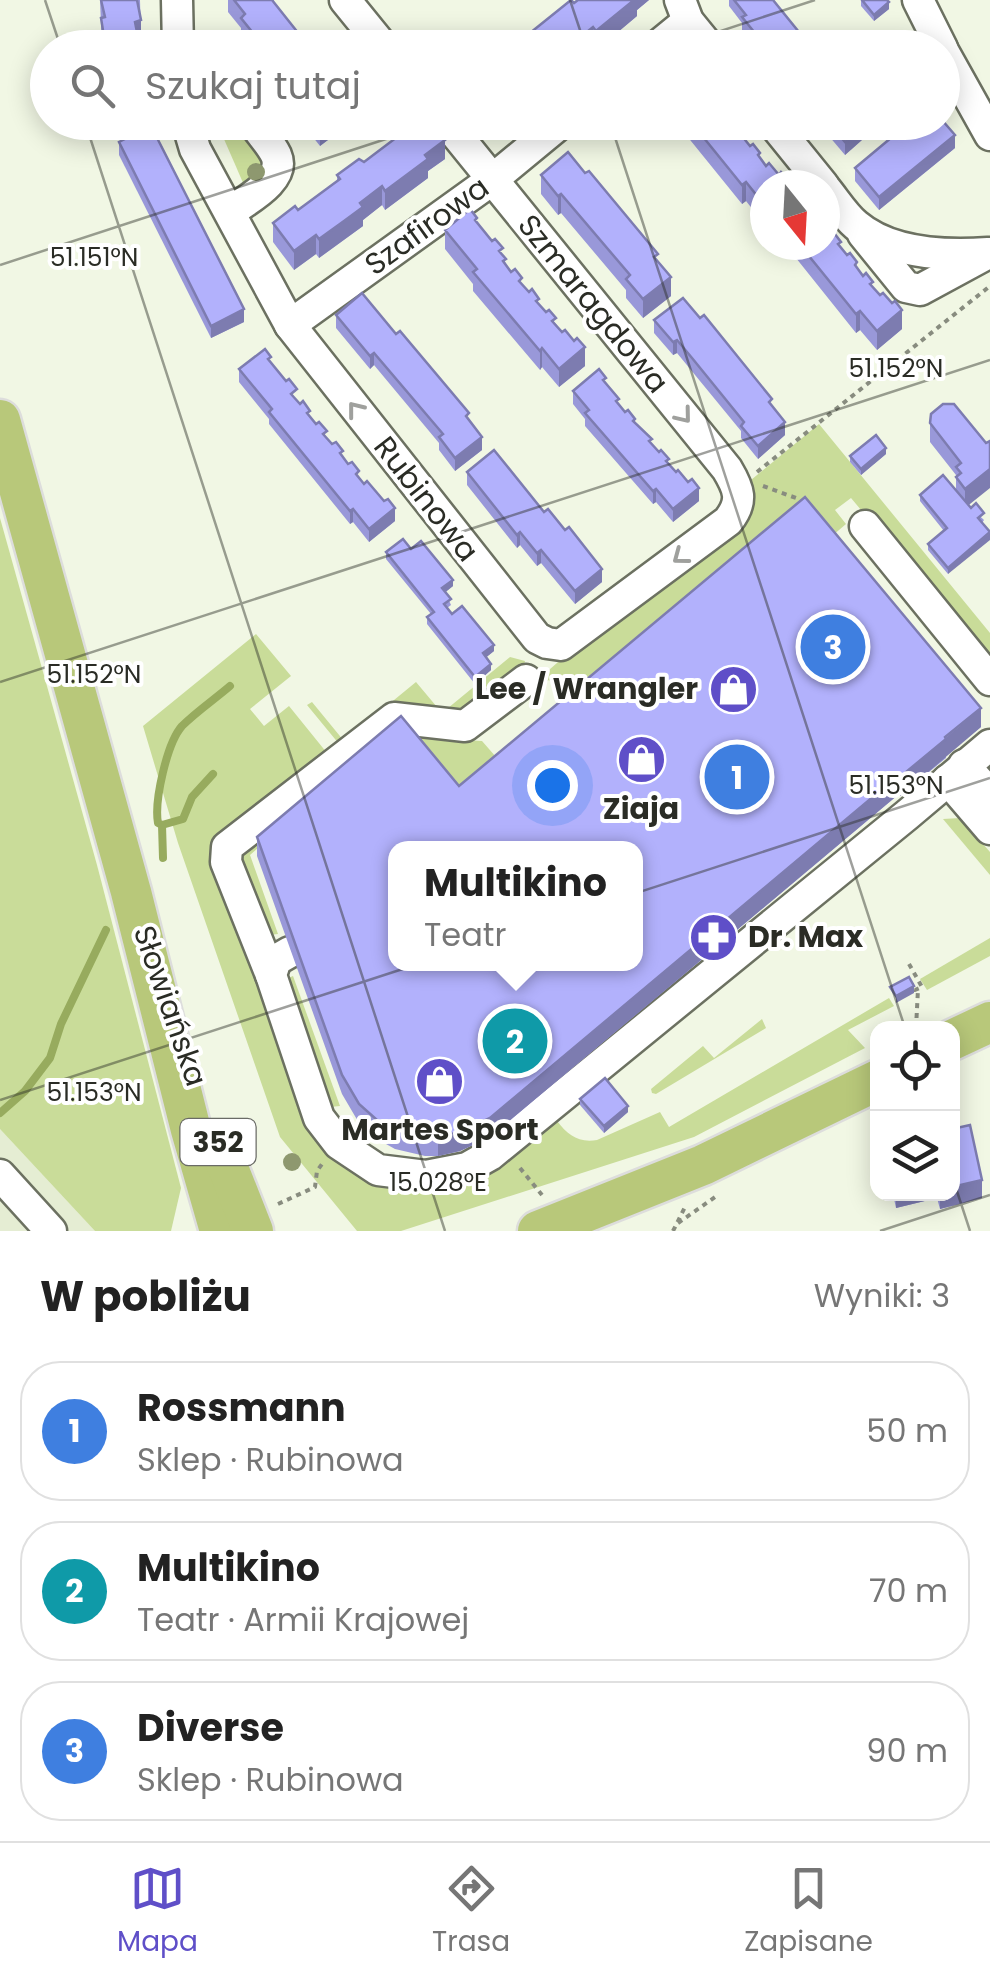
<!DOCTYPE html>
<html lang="pl">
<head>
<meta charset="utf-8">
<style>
	:root { --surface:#fff; --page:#f6f6f6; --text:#222; --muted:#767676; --line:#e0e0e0; --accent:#5f4fc8 }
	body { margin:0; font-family:Poppins,sans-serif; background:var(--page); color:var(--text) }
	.controls { position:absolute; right:30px; bottom:30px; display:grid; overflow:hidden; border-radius:20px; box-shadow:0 5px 25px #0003 }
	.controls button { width:90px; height:90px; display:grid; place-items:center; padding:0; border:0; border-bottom:2px solid var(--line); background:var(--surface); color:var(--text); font:50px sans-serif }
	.compass { position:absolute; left:750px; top:170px; width:90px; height:90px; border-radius:50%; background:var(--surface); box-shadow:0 5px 25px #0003; rotate:162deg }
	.you { position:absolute; left:552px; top:785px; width:35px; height:35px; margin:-25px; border:8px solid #fff; border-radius:50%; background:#1a73e8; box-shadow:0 0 0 15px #1a73e833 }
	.badge { display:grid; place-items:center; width:65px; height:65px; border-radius:50%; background:var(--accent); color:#fff; font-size:32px; font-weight:700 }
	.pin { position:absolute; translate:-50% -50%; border:5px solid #fff; box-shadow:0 2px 10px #0006 }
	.popup { position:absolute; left:388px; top:841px; width:255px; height:130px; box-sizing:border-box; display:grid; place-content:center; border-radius:20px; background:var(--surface); filter:drop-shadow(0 2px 8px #0005); font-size:32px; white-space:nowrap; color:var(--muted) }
	.popup b { font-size:38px; color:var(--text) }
	.popup::after { content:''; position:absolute; left:50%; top:100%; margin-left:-20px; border:20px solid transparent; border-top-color:var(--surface) }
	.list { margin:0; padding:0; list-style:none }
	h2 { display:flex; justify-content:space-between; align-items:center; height:130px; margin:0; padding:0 40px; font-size:42px }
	h2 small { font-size:32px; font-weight:400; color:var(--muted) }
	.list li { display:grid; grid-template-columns:65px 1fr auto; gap:30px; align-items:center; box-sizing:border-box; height:140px; margin:0 20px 20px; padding:0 20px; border:2px solid var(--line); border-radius:40px }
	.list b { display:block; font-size:38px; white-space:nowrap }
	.list p { margin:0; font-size:32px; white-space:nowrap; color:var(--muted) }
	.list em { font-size:32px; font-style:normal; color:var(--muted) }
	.icon { flex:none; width:55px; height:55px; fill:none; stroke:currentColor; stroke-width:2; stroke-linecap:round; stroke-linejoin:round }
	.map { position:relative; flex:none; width:990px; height:1231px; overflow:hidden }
	.search { position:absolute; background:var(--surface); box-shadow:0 5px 25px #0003; left:30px; right:30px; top:30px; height:110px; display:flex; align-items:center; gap:25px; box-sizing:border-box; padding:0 35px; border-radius:55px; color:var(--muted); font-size:38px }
	.sheet { height:610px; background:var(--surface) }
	nav { display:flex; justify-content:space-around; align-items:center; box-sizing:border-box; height:140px; border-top:2px solid var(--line); background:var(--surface); font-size:28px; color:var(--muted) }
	nav a { display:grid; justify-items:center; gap:5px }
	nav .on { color:var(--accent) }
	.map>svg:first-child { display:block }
</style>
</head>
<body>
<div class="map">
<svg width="990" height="1231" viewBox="0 0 990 1231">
	<rect width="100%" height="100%" fill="#f1f7e4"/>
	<path fill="#e5edd3" d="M0 1129 95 1231H0Z"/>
	<g fill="#c9dc99">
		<path d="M217 123H238L266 163 267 166 244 185Z"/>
		<path d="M819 424 990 633V664L851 498 835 510 846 524 832 536 570 705 549 680 543 684 530 669 531 665 542 676 753 493 751 480Z"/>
		<path d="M0 518 97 865 181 1188 171 1231H95L0 1129Z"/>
		<path d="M256 634 291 676 250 709 264 726 289 706 327 753 211 852 298 1100 330 1148 467 1182C502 1169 528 1144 557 1121 568 1135 578 1143 597 1140L660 1112 669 1127 889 998 894 1006 848 1030 865 1048 694 1137 401 1231H357L280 1137 178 843 143 726Z"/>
		<path d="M510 657 525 661 523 669 520 666 447 721 344 750 307 705 312 702 344 741 416 682 442 713Z"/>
		<path d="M411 733 447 739 482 741 496 757 459 789Z"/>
		<path d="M317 796 250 855 278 934 269 935 239 857Z"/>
		<path d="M960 818 990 852V875L943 819Z"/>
		<path d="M990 938V956L927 990 920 979Z"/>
		<path d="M293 976 340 1106 330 1107 286 979Z"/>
		<path d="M762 1019 766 1028 656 1094 652 1093 651 1089 703 1046 714 1058Z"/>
	</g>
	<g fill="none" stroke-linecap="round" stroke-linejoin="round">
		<g stroke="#97ab5e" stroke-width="8">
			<path d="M162 825 183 819 192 797 213 774"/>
			<path d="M163 858 162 825 158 823C154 801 167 743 182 726 197 711 215 699 230 686"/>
			<path d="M0 1113 25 1091 50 1058 61 1024 106 930"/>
		</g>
		<defs>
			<g id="minor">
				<path d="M177 0 178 48"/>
				<path d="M345 0 384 48"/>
				<path d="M680 0 688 21 710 48"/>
				<path d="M918 0 942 48"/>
				<path d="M655 48 688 21"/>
				<path d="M942 49 990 135"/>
				<path d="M187 122 195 149 290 325 537 638 547 643 561 645 728 521C744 501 739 489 727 469L446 122"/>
				<path d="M772 122 823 185"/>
				<path d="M825 188C835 200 844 215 856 225 890 254 945 256 988 253"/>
				<path d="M230 212C246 200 287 180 276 155 271 144 260 133 253 122"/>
				<path d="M863 234 906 287 920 290 983 256"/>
				<path d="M290 325 493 179 562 122"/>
				<path d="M865 526 990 680"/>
				<path d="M964 765 990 794"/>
				<path d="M948 780 990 829"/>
				<path d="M290 952 276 960 271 975 319 1118 339 1144 378 1170 426 1176 467 1168 490 1155 907 815 990 745"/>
				<path d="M271 975 226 862 227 847 394 718 465 726 526 680"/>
				<path d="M0 1175 51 1231"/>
			</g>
			<g id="major">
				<path d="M0 420 131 892 191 1130 220 1231"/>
				<path d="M952 1040 990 1022"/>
				<path d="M223 1155 253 1231"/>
				<path d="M538 1231 703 1165 878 1080"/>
			</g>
		</defs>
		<use href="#minor" stroke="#6c7161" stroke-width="35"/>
		<use href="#major" stroke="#dddddc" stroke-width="45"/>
		<g stroke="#888c7f" stroke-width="4" stroke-dasharray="5 5" stroke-linecap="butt">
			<path d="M757 472 990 286"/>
			<path d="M763 486 796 498 802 506"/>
			<path d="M909 964 922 987 915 990 912 984"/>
			<path d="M916 1028 918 989"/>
			<path d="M952 1077 956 1075"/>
			<path d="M520 1168 542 1195"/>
			<path d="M278 1204 315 1187 317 1171 322 1164"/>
			<path d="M678 1223 718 1195"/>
			<path d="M673 1231 685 1207"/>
		</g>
		<use href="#minor" stroke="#fff" stroke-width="30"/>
		<use href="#major" stroke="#b8c87a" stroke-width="40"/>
	</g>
	<g fill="#8e986f">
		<circle cx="256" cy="172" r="9"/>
		<circle cx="292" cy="1162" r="9"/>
	</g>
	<g fill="#9998d9">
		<path d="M100 0H140L141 39 102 48Z"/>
		<path d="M228 0H274V3L303 39V48H249L241 37V28L228 12Z"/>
		<path d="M578 0H649L637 10V16L599 48 530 39V33Z"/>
		<path d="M729 0H773L803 37 819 48H756L742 30V23L729 6Z"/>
		<path d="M861 0 889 9 874 21 861 6Z"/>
		<path d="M301 122H349V124L320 146Z"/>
		<path d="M678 122H730L766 166 789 185H765V219L762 221 746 201 742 204 678 125Z"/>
		<path d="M817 122H871V132L845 155Z"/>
		<path d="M402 127 445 159 428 171V178L385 210 382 205 363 220V226L319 258 316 254 294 270 273 242V223L298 210 337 181V175L364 162 402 133Z"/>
		<path d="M119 142 244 322 211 338 119 155Z"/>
		<path d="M955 148 879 210 855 181V168Z"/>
		<path d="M541 175 658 262 671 296 643 318 626 298V290L561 213 558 215 541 194Z"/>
		<path d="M477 223 503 255 506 265 556 324 585 366 559 387 542 367 540 370 473 291V284L445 249V230Z"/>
		<path d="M790 245H825L841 248 873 287 902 329 877 350 860 330 856 333 792 253V247Z"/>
		<path d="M336 315 469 421 482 450 455 471 439 450V443L374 365 370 369 336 328Z"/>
		<path d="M654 320 772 405 785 435 758 459 741 438V431L677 353 673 355 654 333Z"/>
		<path d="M271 363 297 401 395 521 369 542 353 522 350 524 269 424V419L239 382V369Z"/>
		<path d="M606 384 619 405 699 501 673 522 656 502 653 504 585 426V419L573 404V391Z"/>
		<path d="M954 404 968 505 984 520 948 574 928 550V544L944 531 920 501V495L956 490V475L930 442V423Z"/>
		<path d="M886 454 861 475 850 462V456Z"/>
		<path d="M467 472 544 512 602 582 575 604 541 563 537 566 520 545 517 548 467 485Z"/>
		<path d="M411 549 453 586 445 592 451 605 447 608 494 651 486 657 491 670 475 684 427 624V617L431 614 386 559V552Z"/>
		<path d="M981 727 946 755V758L900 796 899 794 490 1137 460 1151 438 1156H425L395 1149 377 1139 359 1123 342 1094 257 856V837L459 786Z"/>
		<path d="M580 1099 628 1112 604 1133 580 1105Z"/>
		<path d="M893 1194H952L982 1198 940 1209 937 1198 896 1208Z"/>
	</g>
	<g fill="#7d7cb0">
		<path d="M634 0H649L637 10V16L599 48H596V31Z"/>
		<path d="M889 2V9L874 21V15Z"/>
		<path d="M141 20V39L135 40V22Z"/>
		<path d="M593 27V46L591 48H567Z"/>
		<path d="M327 122H349V124L320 146V128Z"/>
		<path d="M487 122H498L487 131Z"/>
		<path d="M868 122H871V132L845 155V142Z"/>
		<path d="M955 135V148L879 210V197Z"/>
		<path d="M445 140V159L428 171V178L385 210V191L425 155Z"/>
		<path d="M746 182V201L742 204V185Z"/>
		<path d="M382 186V205L363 220V226L319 258V239L360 203Z"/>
		<path d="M561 194V213L558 215V196Z"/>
		<path d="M765 200V219L762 221V202Z"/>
		<path d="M316 235V254L294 270V251Z"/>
		<path d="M671 277V296L643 318V299Z"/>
		<path d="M244 309V322L211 338V326Z"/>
		<path d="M902 310V329L877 350V331Z"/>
		<path d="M860 311V330L856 333V314Z"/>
		<path d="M677 340V353L673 355V342Z"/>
		<path d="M585 347V366L559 387V369Z"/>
		<path d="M542 348V367L540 370V351Z"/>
		<path d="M374 353V365L370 369V356Z"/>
		<path d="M785 422V435L758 459V446Z"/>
		<path d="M482 437V450L455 471V458Z"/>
		<path d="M886 448V454L861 475V469Z"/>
		<path d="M990 460V488L965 508V489Z"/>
		<path d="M699 488V501L673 522V509Z"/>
		<path d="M656 489V502L653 504V491Z"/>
		<path d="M395 508V521L369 542V529Z"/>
		<path d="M353 509V522L350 524V511Z"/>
		<path d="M520 532V545L517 548V535Z"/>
		<path d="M990 533V540L948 574V568Z"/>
		<path d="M541 550V563L537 566V553Z"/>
		<path d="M602 569V582L575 604V591Z"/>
		<path d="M453 580V586L442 595V588Z"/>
		<path d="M494 645V651L483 660V653Z"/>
		<path d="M491 664V670L475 684V677Z"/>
		<path d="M981 708V727L900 796V777Z"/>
		<path d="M899 775V794L490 1137 460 1151 438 1156V1137Z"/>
		<path d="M914 986V993L896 1003V996Z"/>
		<path d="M628 1106V1112L604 1133V1126Z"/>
		<path d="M982 1180V1198L940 1209V1194H952V1187Z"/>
		<path d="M896 1194H937V1198L896 1208Z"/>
	</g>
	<g fill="#b2b1fc" stroke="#7d7cb0" stroke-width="2.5" fill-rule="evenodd">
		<path d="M101 0H137L141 20 135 22 140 47 103 48 102 44 105 43 101 18 105 17Z"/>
		<path d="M234 0H272L303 39 299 42 303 48H265L241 18 245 14Z"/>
		<path d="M571 0 574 3 578 0H634L596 31 593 27 567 48H520L533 37 530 33Z"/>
		<path d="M734 0H773L803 37 807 34 819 48H767L742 17 746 15Z"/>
		<path d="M862 0H887L889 2 874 15Z"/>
		<path d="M675 41 681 48H667Z"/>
		<path d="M942 120 955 135 879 197 855 168 910 122H942Z"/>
		<path d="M408 122H432L445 140 425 155 428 159 385 191 382 186 360 203 363 207 344 221 319 239 316 235 294 251 273 223 295 206 298 210 340 179 337 175 359 159 364 162 405 131 402 127Z"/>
		<path d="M691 122H730L734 127 737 124 744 133 742 136 750 146 753 144 760 153 758 155 766 166 769 163 779 175 781 172 789 181 783 185H765V200L762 202 746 182 742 185Z"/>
		<path d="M828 122H868L845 142Z"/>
		<path d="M151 126 244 309 211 326 119 142Z"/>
		<path d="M568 152 585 173 589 171 658 254 654 257 671 277 643 299 626 279 630 275 561 194 558 196 541 175Z"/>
		<path d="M470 209 477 218 475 220 492 241 495 239 503 248 499 251 506 259 503 261 511 272 515 269 522 278 519 281 529 292 532 289 539 299 536 301 546 312 549 310 556 318 552 321 562 332 565 330 574 341 577 338 585 347 559 369 542 348 540 351 473 272 477 269 445 230Z"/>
		<path d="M825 229 831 236 834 233 841 242 838 244 847 255 850 253 857 262 855 265 863 276 866 273 873 282 870 284 880 295 883 293 892 303 895 301 902 310 877 331 860 311 856 314 800 245H825Z"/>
		<path d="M362 293 396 334 400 331 469 413 466 416 482 437 455 458 439 437 443 434 374 353 370 356 336 315Z"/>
		<path d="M683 298 700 318 704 315 772 399 769 402 785 422 758 446 741 426 744 422 692 358 677 340 673 342 654 320Z"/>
		<path d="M265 349 271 357 268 359 286 381 289 379 297 389 291 394 300 404 303 401 310 411 307 413 316 424 319 422 327 431 323 434 332 444 336 442 343 451 340 453 348 464 352 462 359 471 356 474 364 484 367 481 384 501 388 499 395 508 369 529 353 509 350 511 269 412 272 409 239 369Z"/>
		<path d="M599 369 606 378 603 380 619 399 616 401 625 412 628 410 635 419 633 421 652 439 649 441 659 452 661 450 669 459 666 461 676 472 678 470 688 482 692 479 699 488 673 509 656 489 653 491 585 413 589 410 573 391Z"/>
		<path d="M943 404H954L986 443 990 441V469L965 489 956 477 961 473 956 467 961 463 930 423 931 414Z"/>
		<path d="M876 435 886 448 861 469 850 456Z"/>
		<path d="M494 450 544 512 548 509 565 530 569 527 602 569 575 591 541 550 537 553 520 532 517 535 467 472Z"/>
		<path d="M943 475 971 508 976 503 984 513 978 518 990 532 948 568 928 544 947 528 920 495Z"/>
		<path d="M805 497 981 708 945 737 946 739 900 777 899 775 490 1118 460 1132 438 1137H425L395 1130 377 1120 359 1104 342 1075 257 837 401 716 459 786ZM395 848H635V964H395Z"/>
		<path d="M403 539 411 549 421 541 453 580 442 588 451 599 444 604 452 614 462 606 494 645 483 653 491 664 475 677 427 617 434 612 386 552Z"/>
		<path d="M909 977 914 986 896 996 890 987Z"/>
		<path d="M605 1078 628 1106 604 1126 580 1099Z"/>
		<path d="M970 1125 982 1180 952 1187V1129Z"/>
	</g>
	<defs><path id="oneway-chevron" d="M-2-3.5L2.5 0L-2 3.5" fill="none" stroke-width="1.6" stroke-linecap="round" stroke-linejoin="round" transform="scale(2.5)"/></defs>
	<g stroke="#9fa09d">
		<use href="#oneway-chevron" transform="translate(355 409) rotate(-128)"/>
		<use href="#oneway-chevron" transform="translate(684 416) rotate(51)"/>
		<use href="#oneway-chevron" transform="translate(680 557) rotate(143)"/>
	</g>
	<path fill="none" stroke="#2a2c25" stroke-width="2.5" stroke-opacity="0.45" d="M45 0 61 48M570 0 586 48M669 48 815 0M85 122 445 1231M610 122 905 1028M0 265 438 122M0 682 990 360M0 1100 990 778M952 1176 970 1231M880 1231 990 1195"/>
	<defs>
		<symbol id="shop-disc" viewBox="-11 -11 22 22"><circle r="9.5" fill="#5f4fc8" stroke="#fff"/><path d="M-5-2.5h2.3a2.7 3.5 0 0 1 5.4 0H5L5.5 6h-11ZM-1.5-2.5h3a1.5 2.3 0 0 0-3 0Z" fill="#fff"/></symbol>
		<symbol id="pharmacy-disc" viewBox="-11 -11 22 22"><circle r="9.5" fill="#5f4fc8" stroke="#fff"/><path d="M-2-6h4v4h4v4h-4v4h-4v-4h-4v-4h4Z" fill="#fff"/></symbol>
	</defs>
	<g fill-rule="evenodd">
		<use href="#shop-disc" x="706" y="662" width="55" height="55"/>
		<use href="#shop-disc" x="614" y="732" width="55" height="55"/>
		<use href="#pharmacy-disc" x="686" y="910" width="55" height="55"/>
		<use href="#shop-disc" x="412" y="1054" width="55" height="55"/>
	</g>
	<g text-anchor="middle" stroke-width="8" stroke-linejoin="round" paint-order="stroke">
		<rect fill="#fff" stroke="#6a6b66" stroke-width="2.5" x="180.5" y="1119" width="75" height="46" rx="8"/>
		<g font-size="28" font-weight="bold" fill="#2a2c25">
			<text x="218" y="1152">352</text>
		</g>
		<g font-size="30" fill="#2a2c25" stroke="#fff">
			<text transform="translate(427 226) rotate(-36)" y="10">Szafirowa</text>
			<text transform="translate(593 304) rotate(51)" y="10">Szmaragdowa</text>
			<text transform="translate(426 499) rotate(52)" y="10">Rubinowa</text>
			<text transform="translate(170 1006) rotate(71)" y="10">Słowiańska</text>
		</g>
		<g font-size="30" font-weight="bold" fill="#2a2c25" stroke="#fff">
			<text x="698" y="699" text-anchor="end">Lee / Wrangler</text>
			<text x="641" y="819">Ziaja</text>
			<text x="748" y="947" text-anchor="start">Dr. Max</text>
			<text x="440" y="1140">Martes Sport</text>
		</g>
	</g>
	<g font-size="25" text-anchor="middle" fill="#2a2c25" stroke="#fff" stroke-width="8" stroke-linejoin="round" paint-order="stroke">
		<text x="94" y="266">51.151°N</text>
		<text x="896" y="377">51.152°N</text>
		<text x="94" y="683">51.152°N</text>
		<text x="896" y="794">51.153°N</text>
		<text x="94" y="1101">51.153°N</text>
		<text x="438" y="1191">15.028°E</text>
	</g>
</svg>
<div class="controls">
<button><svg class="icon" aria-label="locate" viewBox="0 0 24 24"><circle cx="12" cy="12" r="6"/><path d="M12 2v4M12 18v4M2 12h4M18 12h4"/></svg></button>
<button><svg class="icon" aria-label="layers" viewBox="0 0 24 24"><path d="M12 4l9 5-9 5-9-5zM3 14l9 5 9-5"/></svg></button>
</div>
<svg class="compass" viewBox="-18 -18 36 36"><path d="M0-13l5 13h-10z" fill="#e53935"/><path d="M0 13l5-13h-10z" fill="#767676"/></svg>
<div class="you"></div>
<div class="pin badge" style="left:737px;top:777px;background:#3f7fe0">1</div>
<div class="pin badge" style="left:515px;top:1041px;background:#0f9aa8">2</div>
<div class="popup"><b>Multikino</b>Teatr</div>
<div class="pin badge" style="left:833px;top:647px;background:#3f7fe0">3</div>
<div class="search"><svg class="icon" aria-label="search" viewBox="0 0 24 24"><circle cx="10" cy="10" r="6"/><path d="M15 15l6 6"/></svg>Szukaj tutaj</div>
</div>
<section class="sheet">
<h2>W pobliżu<small>Wyniki: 3</small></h2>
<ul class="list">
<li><span class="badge" style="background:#3f7fe0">1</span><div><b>Rossmann</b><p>Sklep · Rubinowa</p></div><em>50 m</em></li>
<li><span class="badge" style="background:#0f9aa8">2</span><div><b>Multikino</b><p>Teatr · Armii Krajowej</p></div><em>70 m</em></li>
<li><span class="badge" style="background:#3f7fe0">3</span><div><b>Diverse</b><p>Sklep · Rubinowa</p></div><em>90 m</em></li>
</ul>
</section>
<nav>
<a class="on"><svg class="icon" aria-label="map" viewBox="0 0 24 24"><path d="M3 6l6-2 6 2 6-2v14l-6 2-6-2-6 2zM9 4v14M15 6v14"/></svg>Mapa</a>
<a><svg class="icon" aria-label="directions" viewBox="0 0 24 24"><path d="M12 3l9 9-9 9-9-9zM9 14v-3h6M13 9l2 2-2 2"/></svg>Trasa</a>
<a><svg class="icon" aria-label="saved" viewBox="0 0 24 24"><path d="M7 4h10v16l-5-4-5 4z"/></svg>Zapisane</a>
</nav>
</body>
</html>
